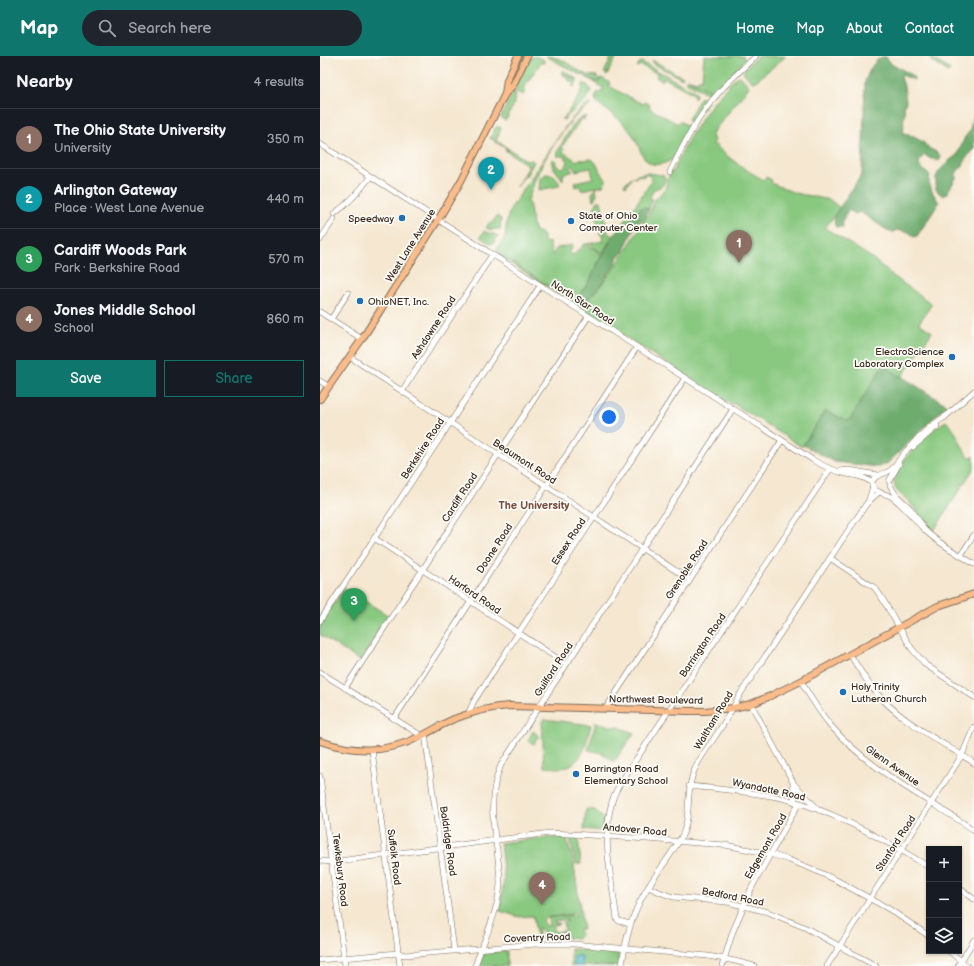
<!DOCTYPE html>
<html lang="en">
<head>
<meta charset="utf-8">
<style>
	:root { --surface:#171b24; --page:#20242c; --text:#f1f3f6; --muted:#9ea1a6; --line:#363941; --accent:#0f766e }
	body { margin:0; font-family:"Balsamiq Sans",sans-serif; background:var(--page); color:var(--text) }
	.controls { position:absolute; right:12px; bottom:12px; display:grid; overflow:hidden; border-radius:0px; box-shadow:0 1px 3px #0004 }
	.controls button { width:36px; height:36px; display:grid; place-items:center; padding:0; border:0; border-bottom:1px solid var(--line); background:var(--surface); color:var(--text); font:20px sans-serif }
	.you { position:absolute; left:289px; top:361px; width:14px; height:14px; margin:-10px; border:3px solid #fff; border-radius:50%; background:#1a73e8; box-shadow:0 0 0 6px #1a73e833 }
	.badge { display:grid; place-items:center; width:26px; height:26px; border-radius:50%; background:var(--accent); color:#fff; font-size:13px; font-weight:700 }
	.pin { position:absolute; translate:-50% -33px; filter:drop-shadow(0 1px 2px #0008) }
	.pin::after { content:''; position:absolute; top:21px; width:14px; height:12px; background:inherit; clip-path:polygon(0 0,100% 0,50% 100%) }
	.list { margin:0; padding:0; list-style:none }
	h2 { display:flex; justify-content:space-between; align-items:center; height:52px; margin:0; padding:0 16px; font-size:17px }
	h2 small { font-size:13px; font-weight:400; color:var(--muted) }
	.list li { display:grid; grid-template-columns:26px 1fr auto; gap:12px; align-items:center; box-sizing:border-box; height:60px; padding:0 16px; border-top:1px solid var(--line) }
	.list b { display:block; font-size:15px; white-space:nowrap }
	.list p { margin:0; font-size:13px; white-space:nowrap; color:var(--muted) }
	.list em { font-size:13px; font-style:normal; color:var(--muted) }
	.actions { display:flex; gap:8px; padding:12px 16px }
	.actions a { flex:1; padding:9px 0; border:1px solid var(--accent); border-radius:0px; text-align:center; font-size:14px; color:var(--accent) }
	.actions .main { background:var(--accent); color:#fff }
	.icon { flex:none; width:22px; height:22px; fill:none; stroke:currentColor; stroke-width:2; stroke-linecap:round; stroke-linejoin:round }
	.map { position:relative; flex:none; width:654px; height:910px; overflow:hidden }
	header { display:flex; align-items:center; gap:24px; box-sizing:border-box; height:56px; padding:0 20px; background:var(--accent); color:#fff }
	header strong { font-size:19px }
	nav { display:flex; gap:22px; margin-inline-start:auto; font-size:14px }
	.search { width:280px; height:36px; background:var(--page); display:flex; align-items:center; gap:10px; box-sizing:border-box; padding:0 14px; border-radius:22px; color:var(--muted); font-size:15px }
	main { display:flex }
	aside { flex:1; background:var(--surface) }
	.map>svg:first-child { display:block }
</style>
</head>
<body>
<header>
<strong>Map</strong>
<div class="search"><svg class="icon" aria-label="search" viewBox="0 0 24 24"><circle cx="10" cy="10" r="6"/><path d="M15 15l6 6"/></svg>Search here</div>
<nav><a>Home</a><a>Map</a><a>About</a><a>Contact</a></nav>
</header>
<main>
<aside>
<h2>Nearby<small>4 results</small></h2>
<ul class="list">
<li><span class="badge" style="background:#8d6e63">1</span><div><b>The Ohio State University</b><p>University</p></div><em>350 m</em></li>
<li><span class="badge" style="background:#0f9aa8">2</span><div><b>Arlington Gateway</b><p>Place · West Lane Avenue</p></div><em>440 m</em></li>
<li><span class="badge" style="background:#2e9e5b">3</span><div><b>Cardiff Woods Park</b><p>Park · Berkshire Road</p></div><em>570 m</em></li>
<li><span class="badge" style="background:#8d6e63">4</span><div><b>Jones Middle School</b><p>School</p></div><em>860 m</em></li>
</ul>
<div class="actions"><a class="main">Save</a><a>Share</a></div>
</aside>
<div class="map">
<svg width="654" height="910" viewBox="0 0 654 910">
	<rect width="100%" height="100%" fill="#fdfcf7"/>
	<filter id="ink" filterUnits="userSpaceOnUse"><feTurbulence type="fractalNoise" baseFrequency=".025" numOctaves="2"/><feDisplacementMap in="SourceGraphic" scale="8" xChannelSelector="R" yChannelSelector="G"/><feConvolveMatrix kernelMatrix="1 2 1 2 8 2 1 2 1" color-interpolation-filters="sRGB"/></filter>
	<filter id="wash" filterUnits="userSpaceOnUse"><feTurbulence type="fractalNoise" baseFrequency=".012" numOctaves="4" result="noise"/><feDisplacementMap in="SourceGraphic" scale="16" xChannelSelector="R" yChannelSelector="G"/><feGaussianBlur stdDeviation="0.9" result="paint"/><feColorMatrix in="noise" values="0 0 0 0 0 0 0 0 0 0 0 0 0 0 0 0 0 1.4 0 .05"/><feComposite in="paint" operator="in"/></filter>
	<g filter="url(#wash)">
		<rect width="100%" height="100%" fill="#f5e7d0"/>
		<g fill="#88c87f" stroke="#62794e" fill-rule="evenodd">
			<path d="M215 0 224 4V7L221 6 203 33 205 36 204 38 202 39 196 35V29L209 3Z"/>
			<path d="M226 0C242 0 253 13 268 19 271 20 274 19 277 20V22L279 23 281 22 279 25 277 26 261 18 260 19Z"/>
			<path d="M292 0H297L287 19 284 17Z"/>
			<path d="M384 0H423L425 4 394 37 369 23 377 26 378 23H382Z"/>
			<path d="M438 0H466L436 25 432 26 423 16 425 12Z"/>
			<path d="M612 0H614L613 3 630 14 628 16 613 6 611 3Z"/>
			<path d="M332 4 361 20 363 21 362 22H360L334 8Z"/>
			<path d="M322 6 376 36V39L375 42H373L374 38 344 22 342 25 336 21 338 18 320 9 318 11H317L319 7Z"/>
			<path d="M243 14 257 23V24L243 17 257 24 258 23 254 31 252 30 254 28 248 24 249 23 241 17Z"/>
			<path d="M261 18 277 26H279L282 22 290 27 289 30 322 48 325 46 330 49 329 52 358 68 360 65 369 71 370 72 354 102C348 107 337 111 330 107 321 103 319 88 314 81 308 72 301 64 292 58 286 53 280 50 275 44L279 41 275 43 277 37 281 36 283 32Z"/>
			<path d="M418 20C422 21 428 27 429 31L393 76 392 79 394 85 393 87C408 102 425 114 444 124L446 121 452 124 451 127 475 137 510 144 520 152 505 172 552 202 573 220 612 248 599 267 612 276 582 321 563 309 529 366 505 355 482 391 414 348 405 345 259 251C290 226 308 189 330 156L334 145 345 133 350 116H353C365 86 383 57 405 33 409 29 413 23 418 20Z"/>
			<path d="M366 23 391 35 394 37 392 39H390L366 26Z"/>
			<path d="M263 28H266C279 37 261 48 254 54 251 57 248 60 245 63L243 64 241 62 245 63V60L261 38 259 36H261L263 33 262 31H261Z"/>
			<path d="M194 35 196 38 195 46 186 64H184L181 62V60Z"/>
			<path d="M382 40 387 43 388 45 372 67 369 65 368 63 380 42Z"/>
			<path d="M270 47 271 49C266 52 260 56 256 60 245 69 215 116 213 131H212L209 142 207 144 209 146 214 174 223 179 225 187 229 186 232 199 237 192 253 189 250 196 252 199 255 198 258 193 260 194 263 189 270 187 271 192H273L282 198 270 224 258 241 260 247H261L258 251 179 200V198L242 239 181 199 177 193 185 181 187 163 191 152 248 67 259 55Z"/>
			<path d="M266 60 264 64 261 63 242 91 244 93 243 96 257 105 259 103 264 104 271 103C280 107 278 119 286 123V125L283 130 276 132 277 138 273 145 272 138 276 131 261 134 260 130 256 131 255 126 273 122 271 112 255 115 254 112 251 110 249 112 252 114V116L243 118V125C240 118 233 114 231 106L232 103 236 105 235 108 241 112 245 111 248 106 247 103 241 99 238 101 237 96C244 85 253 63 266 60Z"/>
			<path d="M176 71H180L181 73 176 84 189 93V94L175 86V85L170 82Z"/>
			<path d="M186 93 189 95 190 94 208 105H211V103L214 106 206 120H204L197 131 209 110 185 94Z"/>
			<path d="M327 117 343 119 345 122 344 127 341 131 334 133 330 141 332 144 329 153 323 151C315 157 310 165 304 173L300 172 331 126V121L326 118 323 121 319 119 315 122 312 121 306 131 304 129C310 120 316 119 327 117Z"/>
			<path d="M226 118 234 119 239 126V130L219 134 220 122Z"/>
			<path d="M278 145H281L288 177 292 180 283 197 273 191 272 187 283 185 282 178H280L274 152Z"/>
			<path d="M177 160 181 163 180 173 171 174 166 172 170 166 172 167Z"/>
			<path d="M164 175C168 178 174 177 178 180L174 187 170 188 160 181Z"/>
			<path d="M626 365C637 374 639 388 648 400L652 401 654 399V412L613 476C603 466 597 453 587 444 583 440 577 437 575 431 569 412 611 373 626 365Z"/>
			<path d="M24 532 69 560 40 605 0 579V569Z"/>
			<path d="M224 663 271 669C267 685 264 705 246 711 240 713 231 711 224 711L222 665Z"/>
			<path d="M276 666 295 671 296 670 314 677 294 706 282 697 268 694Z"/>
			<path d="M213 675 219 680 214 688 208 684Z"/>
			<path d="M266 753 275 754 284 763 282 775 264 773Z"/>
			<path d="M247 781 248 788 253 802 263 873H259L261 879 258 883 247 882V879L237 880V882H231V880H227V882H218L224 876 219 872 217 882 213 860 199 861 180 855 184 822 180 787 222 782ZM252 857H255L256 860H252V859L228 862 229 870H225V867H223L224 862 252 858ZM247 863V865L243 866 245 875H242L234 876 233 870 234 869 239 868V867H235L234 865Z"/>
			<path d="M250 781 258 782 261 808H256C255 799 251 791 250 781Z"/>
			<path d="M251 893 298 897 299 898 297 910H251Z"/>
			<path d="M187 895V910H158L163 897H172V896Z"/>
		</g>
		<g fill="#6eac6e" stroke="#546b46">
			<path d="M562 1H566C568 3 570 7 573 9 578 12 590 16 594 22V24L582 19 581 21 584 30 586 45 584 52 585 58C582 64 585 70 583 76L590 80H592L603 86 610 93 617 96 621 101 619 105 609 102 604 98 599 107 600 110 610 120C606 130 615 139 619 147L597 180 594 181 589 176 576 174 574 176H570L540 156 535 158 529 154 522 165 523 171H516L515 169 514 160 542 118 545 26C548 17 553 5 562 1Z"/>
			<path d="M654 60V94L647 101 642 111 638 114 636 118V122L627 137 623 140 616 134V121L619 115 630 104 637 99 645 81 649 76Z"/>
			<path d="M323 151 329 153 325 162 315 170 303 196 298 200 296 207 279 231 267 244 260 247 258 241 270 224 279 205 294 179 300 172 304 173 316 156Z"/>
			<path d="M563 309 627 349 568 407 558 411 515 406 483 389 505 355 529 365Z"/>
		</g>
		<rect fill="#56bdd3" stroke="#487478" x="254" y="900" width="8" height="10"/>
	</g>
	<g filter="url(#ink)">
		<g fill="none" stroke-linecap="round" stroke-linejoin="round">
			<defs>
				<g id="minor">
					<path d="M0 88 493 404C503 410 512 414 523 417 535 420 542 419 552 427"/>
					<path d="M350 116C364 87 379 58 401 34 412 22 424 11 436 0"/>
					<path d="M14 158C29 147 39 136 50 121"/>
					<path d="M0 184 14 163"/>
					<path d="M0 256 42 283"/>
					<path d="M11 263 28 237"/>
					<path d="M30 301 370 524"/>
					<path d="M0 325 8 330"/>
					<path d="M82 335 172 199"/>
					<path d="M626 360C611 369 598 381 587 394 581 400 577 407 572 413 566 419 551 418 552 429 553 437 566 437 572 441 586 451 596 466 608 477 621 489 639 498 654 508"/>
					<path d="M624 362 654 335"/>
					<path d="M593 391 617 370"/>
					<path d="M519 415 529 414 558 419"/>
					<path d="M569 425 579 408"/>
					<path d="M570 429 576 439 591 453 602 469"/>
					<path d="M548 447 553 430"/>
					<path d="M54 482 246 608"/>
					<path d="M641 499 654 479"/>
					<path d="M510 502 555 532 562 542 592 593 606 609 654 641"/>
					<path d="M0 565 220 230"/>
					<path d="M530 598C537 610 545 623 554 634 578 664 622 686 654 707"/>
					<path d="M0 616 102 680"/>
					<path d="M481 625C490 641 500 657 511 670 550 715 606 742 654 774"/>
					<path d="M25 632 268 261"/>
					<path d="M431 648 473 726 475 746"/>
					<path d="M286 652 462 384"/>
					<path d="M148 658 154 645 365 322"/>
					<path d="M74 663 317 291"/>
					<path d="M105 678 134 894"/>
					<path d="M52 694 80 910"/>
					<path d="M0 720 25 910"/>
					<path d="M473 727 499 754"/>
					<path d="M369 730C402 733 434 736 466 743 514 755 567 785 609 811"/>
					<path d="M0 805 11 806 230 777 287 780 405 789 450 798 469 804 492 813 516 824 569 853 609 880"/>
					<path d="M328 831 342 837 353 841 407 846 448 856 486 872 556 910"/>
					<path d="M639 832 654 843"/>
					<path d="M310 868 299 865 297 863C292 826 281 782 292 746 294 737 299 730 303 723L510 413"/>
					<path d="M629 895 647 910"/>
					<path d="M0 904 78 897 85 899 216 888H253L388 900 415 905 434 910"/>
					<path d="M155 910C164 883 178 857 180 828 180 816 178 805 177 794 172 765 169 737 181 709L413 353"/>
					<path d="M302 910C305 885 311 860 324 838 335 818 351 800 362 780 372 759 365 736 374 715 379 703 387 692 395 681 404 667 413 652 421 637L526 478 547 447 559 436"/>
					<path d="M402 910 413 875 432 831 479 747"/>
					<path d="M507 910 642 699 654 671"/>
					<path d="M638 910 654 884"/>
				</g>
				<g id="major">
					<path d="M185 38 187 24 198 0"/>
					<path d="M0 343 42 283 118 164 141 125 185 38 193 29 207 0"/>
					<path d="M0 685C34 697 69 697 101 680 112 675 122 668 134 663 152 656 171 651 190 650L367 655H385L413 652 431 648 448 641 481 625 618 550 654 538"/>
				</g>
			</defs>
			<use href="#minor" stroke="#7c6c5c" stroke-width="6"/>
			<use href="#major" stroke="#7c6c5c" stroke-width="8"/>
			<use href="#minor" stroke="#fff" stroke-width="5"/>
			<use href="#major" stroke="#f9bc8a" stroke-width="6"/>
		</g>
	</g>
	<g fill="#1f6fb2" stroke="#fdfcf7" stroke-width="1.5">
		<circle cx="82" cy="162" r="4"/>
		<circle cx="251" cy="165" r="4"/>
		<circle cx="40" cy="245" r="4"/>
		<circle cx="632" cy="301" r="4"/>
		<circle cx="523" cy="636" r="4"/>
		<circle cx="256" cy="718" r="4"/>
	</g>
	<g text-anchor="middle" stroke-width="3.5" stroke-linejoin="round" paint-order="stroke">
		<g font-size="10" fill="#3b2a1e" stroke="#fdfcf7" text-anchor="start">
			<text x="259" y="163">State of Ohio<tspan x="259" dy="12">Computer Center</tspan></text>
			<text x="74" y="166" text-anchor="end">Speedway</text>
			<text x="48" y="249">OhioNET, Inc.</text>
			<text x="624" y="299" text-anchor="end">ElectroScience<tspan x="624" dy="12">Laboratory Complex</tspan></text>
			<text x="531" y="634">Holy Trinity<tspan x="531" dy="12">Lutheran Church</tspan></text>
			<text x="264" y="716">Barrington Road<tspan x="264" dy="12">Elementary School</tspan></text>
		</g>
		<g font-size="10" fill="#3b2a1e" stroke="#fdfcf7">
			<text transform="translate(90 189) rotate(-58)" y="4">West Lane Avenue</text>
			<text transform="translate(263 246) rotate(33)" y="4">North Star Road</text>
			<text transform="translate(113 271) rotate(-57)" y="4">Ashdowne Road</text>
			<text transform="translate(102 392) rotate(-57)" y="4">Berkshire Road</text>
			<text transform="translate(205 405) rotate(33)" y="4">Beaumont Road</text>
			<text transform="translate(139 441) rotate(-57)" y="4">Cardiff Road</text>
			<text transform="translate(248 485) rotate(-57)" y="4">Essex Road</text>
			<text transform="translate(174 492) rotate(-57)" y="4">Doone Road</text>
			<text transform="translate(366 513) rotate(-57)" y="4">Grenoble Road</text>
			<text transform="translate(155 538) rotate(34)" y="4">Harford Road</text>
			<text transform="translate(382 589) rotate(-56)" y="4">Barrington Road</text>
			<text transform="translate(233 613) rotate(-57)" y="4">Guilford Road</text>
			<text transform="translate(336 643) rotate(1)" y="4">Northwest Boulevard</text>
			<text transform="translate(393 664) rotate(-59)" y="4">Waltham Road</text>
			<text transform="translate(573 709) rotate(35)" y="4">Glenn Avenue</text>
			<text transform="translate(449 733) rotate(12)" y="4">Wyandotte Road</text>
			<text transform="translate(315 773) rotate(5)" y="4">Andover Road</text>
			<text transform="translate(129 785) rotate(82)" y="4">Baldridge Road</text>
			<text transform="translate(575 787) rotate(-57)" y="4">Stanford Road</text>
			<text transform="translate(445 790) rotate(-60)" y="4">Edgemont Road</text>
			<text transform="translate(75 801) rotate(83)" y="4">Suffolk Road</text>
			<text transform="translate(21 814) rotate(83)" y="4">Tewksbury Road</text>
			<text transform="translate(413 840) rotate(11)" y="4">Bedford Road</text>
			<text transform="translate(217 881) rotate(-2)" y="4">Coventry Road</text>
		</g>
		<g font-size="11" font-weight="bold" fill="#794f42" stroke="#fdfcf7">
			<text x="214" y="453">The University</text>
		</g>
	</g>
</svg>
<div class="controls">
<button>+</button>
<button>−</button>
<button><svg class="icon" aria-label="layers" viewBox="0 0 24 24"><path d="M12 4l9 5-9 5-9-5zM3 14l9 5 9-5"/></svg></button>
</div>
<div class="you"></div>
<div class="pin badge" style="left:419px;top:207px;background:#8d6e63">1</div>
<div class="pin badge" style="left:171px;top:134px;background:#0f9aa8">2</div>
<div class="pin badge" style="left:34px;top:565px;background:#2e9e5b">3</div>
<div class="pin badge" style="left:222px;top:849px;background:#8d6e63">4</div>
</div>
</main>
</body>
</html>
